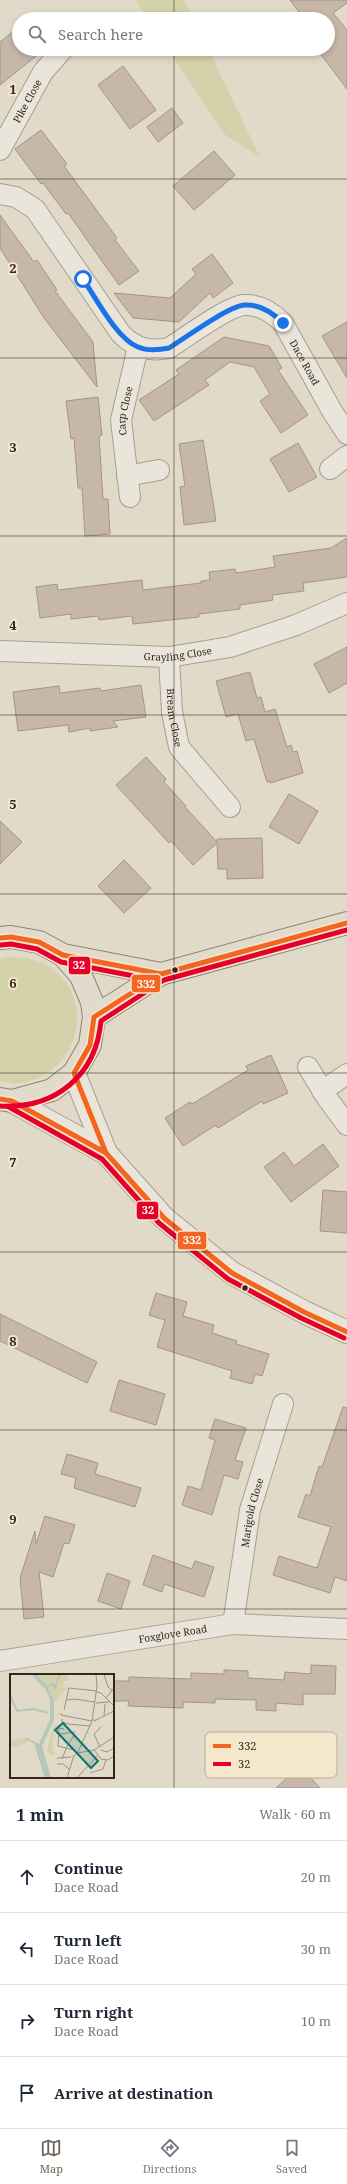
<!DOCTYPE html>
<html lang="en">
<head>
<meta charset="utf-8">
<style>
	:root { --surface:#fff; --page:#f2f2f3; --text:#1f2937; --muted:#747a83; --line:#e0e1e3; --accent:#716558 }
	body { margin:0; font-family:"Noto Serif",serif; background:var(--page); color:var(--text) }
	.stop { position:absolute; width:12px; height:12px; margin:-9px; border:3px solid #1a73e8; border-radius:50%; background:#fff }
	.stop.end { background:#1a73e8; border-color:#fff; box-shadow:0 1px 4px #0008 }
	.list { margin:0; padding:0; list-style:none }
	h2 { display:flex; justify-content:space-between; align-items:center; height:52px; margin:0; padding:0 16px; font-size:17px }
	h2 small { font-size:13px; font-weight:400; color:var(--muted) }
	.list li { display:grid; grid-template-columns:26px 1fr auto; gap:12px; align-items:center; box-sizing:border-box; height:72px; padding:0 16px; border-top:1px solid var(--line) }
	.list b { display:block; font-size:15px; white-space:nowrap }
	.list p { margin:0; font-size:13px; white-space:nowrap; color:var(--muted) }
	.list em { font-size:13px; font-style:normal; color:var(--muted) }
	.icon { flex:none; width:22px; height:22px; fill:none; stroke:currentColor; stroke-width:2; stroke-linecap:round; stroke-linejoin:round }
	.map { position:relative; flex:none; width:347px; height:1788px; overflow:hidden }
	.search { position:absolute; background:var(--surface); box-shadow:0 2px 6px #0003; left:12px; right:12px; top:12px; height:44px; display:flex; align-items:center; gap:10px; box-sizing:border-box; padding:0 14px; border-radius:22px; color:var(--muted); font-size:15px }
	.sheet { height:340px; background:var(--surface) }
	nav { display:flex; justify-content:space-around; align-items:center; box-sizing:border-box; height:56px; border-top:1px solid var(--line); background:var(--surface); font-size:11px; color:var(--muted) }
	nav a { display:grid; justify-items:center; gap:2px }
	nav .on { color:var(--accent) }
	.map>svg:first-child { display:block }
</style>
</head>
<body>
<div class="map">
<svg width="347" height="1788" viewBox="0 0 347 1788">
	<rect width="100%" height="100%" fill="#e2dac8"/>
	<g fill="#d3d2aa">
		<path d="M136 0H184L194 19H148Z"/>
		<path d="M168 49H208L260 157 224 134Z"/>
		<path d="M6 957C19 957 32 958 45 964 100 994 80 1077 18 1083 13 1084 6 1082 0 1081V959Z"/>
	</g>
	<g fill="#c6b7a9" stroke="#a29588">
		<path d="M290 0H347V3L333 13 347 30V89L317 49H328V19H304Z"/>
		<path d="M19 27V49H45L0 85V42Z"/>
		<path d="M123 66 156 110 130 129 98 85Z"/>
		<path d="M172 108 183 123 158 142 147 127Z"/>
		<path d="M41 130 67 164 64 166 117 238 115 240 139 271 119 285 68 213 66 214 43 183 41 184 15 149Z"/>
		<path d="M214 151 235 175 194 210 173 186Z"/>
		<path d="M0 215 34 262 37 260 57 290 55 291 93 342 97 387 44 318 0 248Z"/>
		<path d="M212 254 233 283 213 298 210 293 179 322 133 318 114 293 170 298 196 274 192 269Z"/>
		<path d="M347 322V378L322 336Z"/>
		<path d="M224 337 269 346 282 368 278 370 308 415 281 433 260 401 270 394 254 367 230 362 205 380 209 385 154 421 139 400 179 374 176 370Z"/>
		<path d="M98 397 102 435 99 436 103 499H108L110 534 85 536 82 488H78L74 438 71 439 66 401Z"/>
		<path d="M203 440 216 521 184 525 180 487 185 486 179 444Z"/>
		<path d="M298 443 317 477 289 492 270 459Z"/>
		<path d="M347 538V577L303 583 304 591 272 595 273 600 240 605V609L199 614V617L133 624 132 616 99 620 98 616 71 619V614L40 618 36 587 57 584 58 590 142 580 143 590 201 583V581L210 580 209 572 235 569 236 573 275 567 273 556 331 548Z"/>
		<path d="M347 647V683L329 693 314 664Z"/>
		<path d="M250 672 257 698 261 697 265 712 275 709 287 747 291 745 293 752 297 751 303 773 270 783V781L267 782 254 739 246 741 238 714 226 717 216 681Z"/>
		<path d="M141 685 146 717 113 721 118 727 90 731V728L69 732 68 725 18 731 13 692 59 686 60 693 100 688 101 691Z"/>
		<path d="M146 757 166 779 164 782 186 806 185 807 217 842V839L262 838 263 878 227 879V869H218L217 843 193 865 171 841 169 843 116 785Z"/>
		<path d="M289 794 318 811 299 844 269 827Z"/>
		<path d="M0 821 22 842 0 864Z"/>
		<path d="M124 860 151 888 124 913 98 886Z"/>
		<path d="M271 1055 288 1093 263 1104 262 1101 218 1128 216 1125 183 1146 165 1118 190 1102 192 1104 248 1070 246 1066Z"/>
		<path d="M323 1144 339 1166 291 1202 264 1167 284 1152 294 1166Z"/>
		<path d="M323 1190 347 1192V1233L320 1231Z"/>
		<path d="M156 1293 187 1302 183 1316 214 1325 212 1333 237 1341 236 1344 269 1354 262 1376 255 1374 252 1384 230 1378 232 1371 157 1347 165 1320 149 1315Z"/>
		<path d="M0 1314 97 1362 87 1383 0 1341Z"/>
		<path d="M119 1380 165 1394 156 1425 110 1411Z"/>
		<path d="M343 1407 347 1408V1581L335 1577 330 1593 273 1575 279 1556 317 1568 331 1527 298 1517 306 1494 310 1496 319 1466 322 1467Z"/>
		<path d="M215 1419 246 1428 235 1460 243 1462 238 1479 224 1475 212 1515 182 1505 188 1486 201 1490 215 1440 209 1438Z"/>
		<path d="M67 1454 98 1463 95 1474 141 1488 135 1507 74 1488 76 1478 61 1474Z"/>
		<path d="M45 1516 75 1525 69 1544 64 1543 53 1577 39 1572 44 1617 24 1619 20 1578 35 1531 36 1544Z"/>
		<path d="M153 1555 192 1569 195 1561 214 1567 204 1597 164 1584 162 1592 143 1585Z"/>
		<path d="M107 1573 130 1581 121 1609 98 1601Z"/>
		<path d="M311 1665 336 1666 335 1694H303V1705L276 1703V1711L256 1710V1700L215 1699V1703L183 1702V1708L128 1706 129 1701H113V1681H129V1677L191 1679V1673L224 1674V1670L248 1671V1678L284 1680 285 1672 311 1674Z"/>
		<path d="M300 1766 320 1788H276Z"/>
	</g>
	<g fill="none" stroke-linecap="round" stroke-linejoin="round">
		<defs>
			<g id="minor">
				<path id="s1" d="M0 150 43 72 63 49"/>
				<path id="s2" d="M0 194 16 197 35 209 121 334C135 348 149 352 169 348 185 338 228 306 244 305 259 304 273 313 283 323L332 411 347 434"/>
				<path d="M330 469 347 456"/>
				<path d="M127 476 159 470"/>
				<path id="s3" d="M130 497 121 420 138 347"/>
				<path id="s4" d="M0 651 169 657 230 647 296 625 347 603"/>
				<path id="s5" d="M169 657 172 712 179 747 230 807"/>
				<path d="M308 1067 327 1098 347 1125"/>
				<path d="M322 1091 347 1074"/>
				<path id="s6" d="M233 1624 250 1510 283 1404"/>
				<path id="s7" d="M0 1661 233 1624 347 1629"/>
			</g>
			<g id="tertiary">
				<path d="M74 1073 106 1153 164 1218 232 1273 304 1312 347 1332"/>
				<path d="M12 1101 106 1153"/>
			</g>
			<g id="primary">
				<path d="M0 938 11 937 39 942 63 955 161 974"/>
				<path d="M94 1017 161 974 347 923"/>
				<path d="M0 1099 12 1101 52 1090 74 1073 90 1045 94 1017 92 1002 81 976 63 955"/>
			</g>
		</defs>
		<use href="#minor" stroke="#a79e92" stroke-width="22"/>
		<use href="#tertiary" stroke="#a79e92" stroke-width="24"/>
		<use href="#primary" stroke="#8c8479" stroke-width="24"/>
		<use href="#minor" stroke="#eae5da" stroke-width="20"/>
		<use href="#tertiary" stroke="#eae5da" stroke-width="22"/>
		<use href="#primary" stroke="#e2dacb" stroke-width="22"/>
		<defs>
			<g id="bus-1">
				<path d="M347 923 161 974 94 1017 90 1045 74 1073 106 1153 164 1218 232 1273 304 1312 347 1332"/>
				<path d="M0 938 11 937 39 942 63 955 161 974"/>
				<path d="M0 1099 12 1101 106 1153"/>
			</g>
			<g id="bus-2">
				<path d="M1 945 11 944 37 949 61 962 160 981"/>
				<path d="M0 1106C55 1109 96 1076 101 1021L164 980 347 930"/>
				<path d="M9 1107 102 1159 159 1223 228 1279 301 1318 344 1338"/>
			</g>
		</defs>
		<use href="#bus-1" stroke="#f5e7cc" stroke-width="8"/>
		<use href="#bus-2" stroke="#f5e7cc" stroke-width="8"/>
		<use href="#bus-1" stroke="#f26522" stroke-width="5"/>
		<use href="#bus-2" stroke="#e4002b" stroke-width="5"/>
	</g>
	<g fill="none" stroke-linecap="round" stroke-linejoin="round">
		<path stroke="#1a73e8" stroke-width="5" d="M83 279C96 298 117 339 138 347 147 351 159 350 169 348 185 338 227 307 244 305 259 304 273 313 283 323"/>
	</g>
	<path fill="none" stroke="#34261b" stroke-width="1" stroke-opacity="0.55" d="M174 0V19M174 49V1788M0 179H347M0 358H347M0 536H347M0 715H347M0 894H347M0 1073H347M0 1252H347M0 1430H347M0 1609H347"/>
	<g fill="#34261b" stroke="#f5e7cc" stroke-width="1.5">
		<circle cx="175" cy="970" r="3.5"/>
		<circle cx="245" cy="1288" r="3.5"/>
	</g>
	<g text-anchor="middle" stroke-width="4" stroke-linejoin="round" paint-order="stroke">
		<g font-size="10" fill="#34261b" stroke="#f5e7cc">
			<text dy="4" stroke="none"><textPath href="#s1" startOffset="56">Pike Close</textPath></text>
			<text dy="4" stroke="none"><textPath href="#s2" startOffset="419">Dace Road</textPath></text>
			<text dy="4" stroke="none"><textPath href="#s3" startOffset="87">Carp Close</textPath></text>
			<text dy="4" stroke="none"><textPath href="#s4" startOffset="178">Grayling Close</textPath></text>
			<text dy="4" stroke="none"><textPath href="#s5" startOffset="61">Bream Close</textPath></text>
			<text dy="4" stroke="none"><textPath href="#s6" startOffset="113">Marigold Close</textPath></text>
			<text dy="4" stroke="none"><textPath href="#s7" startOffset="175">Foxglove Road</textPath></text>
		</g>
	</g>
	<g transform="translate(10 1674)">
		<rect width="104" height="104" fill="#e2dac8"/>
		<path d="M27 0H56L60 6 54 7 53 13 58 14 49 21 48 26 44 27 37 12ZM44 51 54 54 45 53 42 74 45 79 48 77 42 82 38 79V70ZM15 65 21 66 7 73H0V66Z" fill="#d3d2aa"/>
		<path d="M21 0H27L37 12 44 27V46L32 72 41 104 34 102 24 69 15 65 0 66 17 64 29 70 40 45V25L36 16Z" fill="#b4c7bb"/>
		<path fill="none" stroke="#b4c7bb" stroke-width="2" d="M37 13 42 10 45 14 50 0M0 21 7 37 24 35 38 39"/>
		<path fill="none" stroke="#9c9283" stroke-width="1" d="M94 0 98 13 102 16M87 18 91 19 104 32M96 24 104 14M56 26 65 25 84 28M86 29 99 28M54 36 59 14 87 17M51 39V41L82 47M94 42 95 30M52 45V48L58 50 80 52M84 45V47L104 37M49 60 48 54 54 55M48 72 49 60 65 58M48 72 64 76M90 73 84 60 91 53M84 76 91 85 98 86 104 82M91 76 97 78 104 74M68 79 84 76 104 63M64 82 68 78 82 47 87 12 86 0M47 84 61 83M52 85 57 72 65 60M47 90H53L59 95M80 99 93 95 96 86M57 104 64 81M67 104 87 82"/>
		<path fill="#0f766e" fill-opacity="0.15" stroke="#0f766e" stroke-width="2" d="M53 49 88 87 81 94 45 56Z"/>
		<rect width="104" height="104" fill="none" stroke="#34261b" stroke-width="2"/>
	</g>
	<rect x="205" y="1732" width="132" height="46" rx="6" fill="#f5e7cc" stroke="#bbad97" stroke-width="1"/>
	<rect x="213" y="1744" width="18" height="4" fill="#f26522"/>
	<rect x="213" y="1762" width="18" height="4" fill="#e4002b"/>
	<g font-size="11" fill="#34261b">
		<text x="238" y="1750">332</text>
		<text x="238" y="1768">32</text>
	</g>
	<g font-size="13" text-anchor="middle" font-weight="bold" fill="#34261b" stroke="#f5e7cc" stroke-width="4" stroke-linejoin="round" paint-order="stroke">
		<text x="13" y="94">1</text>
		<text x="13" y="273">2</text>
		<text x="13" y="452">3</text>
		<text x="13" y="630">4</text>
		<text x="13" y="809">5</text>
		<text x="13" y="988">6</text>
		<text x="13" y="1167">7</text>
		<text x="13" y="1346">8</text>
		<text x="13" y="1524">9</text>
	</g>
	<g stroke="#f5e7cc" stroke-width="1.5">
		<rect x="68" y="956" width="23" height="19" rx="4" fill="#e4002b"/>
		<rect x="131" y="974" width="30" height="19" rx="4" fill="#f26522"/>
		<rect x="136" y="1201" width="23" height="19" rx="4" fill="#e4002b"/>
		<rect x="177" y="1231" width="30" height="19" rx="4" fill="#f26522"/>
	</g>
	<g font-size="11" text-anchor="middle" font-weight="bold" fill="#fff">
		<text x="79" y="969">32</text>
		<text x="146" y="988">332</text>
		<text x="148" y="1214">32</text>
		<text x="192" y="1244">332</text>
	</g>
</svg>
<div class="stop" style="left:83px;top:279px"></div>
<div class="stop end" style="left:283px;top:323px"></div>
<div class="search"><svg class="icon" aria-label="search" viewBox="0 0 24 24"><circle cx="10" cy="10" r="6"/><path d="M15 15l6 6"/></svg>Search here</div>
</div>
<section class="sheet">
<h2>1 min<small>Walk · 60 m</small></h2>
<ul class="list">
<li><svg class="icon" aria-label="ahead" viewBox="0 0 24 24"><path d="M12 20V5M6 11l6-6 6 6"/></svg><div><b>Continue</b><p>Dace Road</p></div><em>20 m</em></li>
<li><svg class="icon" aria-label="left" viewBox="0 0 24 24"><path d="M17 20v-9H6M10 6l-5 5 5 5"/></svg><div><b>Turn left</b><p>Dace Road</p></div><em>30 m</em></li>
<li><svg class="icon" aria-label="right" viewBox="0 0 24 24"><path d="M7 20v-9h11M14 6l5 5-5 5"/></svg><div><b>Turn right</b><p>Dace Road</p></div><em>10 m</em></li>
<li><svg class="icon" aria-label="arrive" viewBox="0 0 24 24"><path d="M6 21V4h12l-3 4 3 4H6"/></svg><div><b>Arrive at destination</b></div></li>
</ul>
</section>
<nav>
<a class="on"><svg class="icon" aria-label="map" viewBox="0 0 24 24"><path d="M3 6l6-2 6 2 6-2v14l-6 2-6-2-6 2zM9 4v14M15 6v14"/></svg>Map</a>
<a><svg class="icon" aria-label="directions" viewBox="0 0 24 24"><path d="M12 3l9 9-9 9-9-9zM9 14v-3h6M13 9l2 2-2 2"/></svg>Directions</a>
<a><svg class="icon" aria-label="saved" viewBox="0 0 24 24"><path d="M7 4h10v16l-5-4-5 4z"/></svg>Saved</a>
</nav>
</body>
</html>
